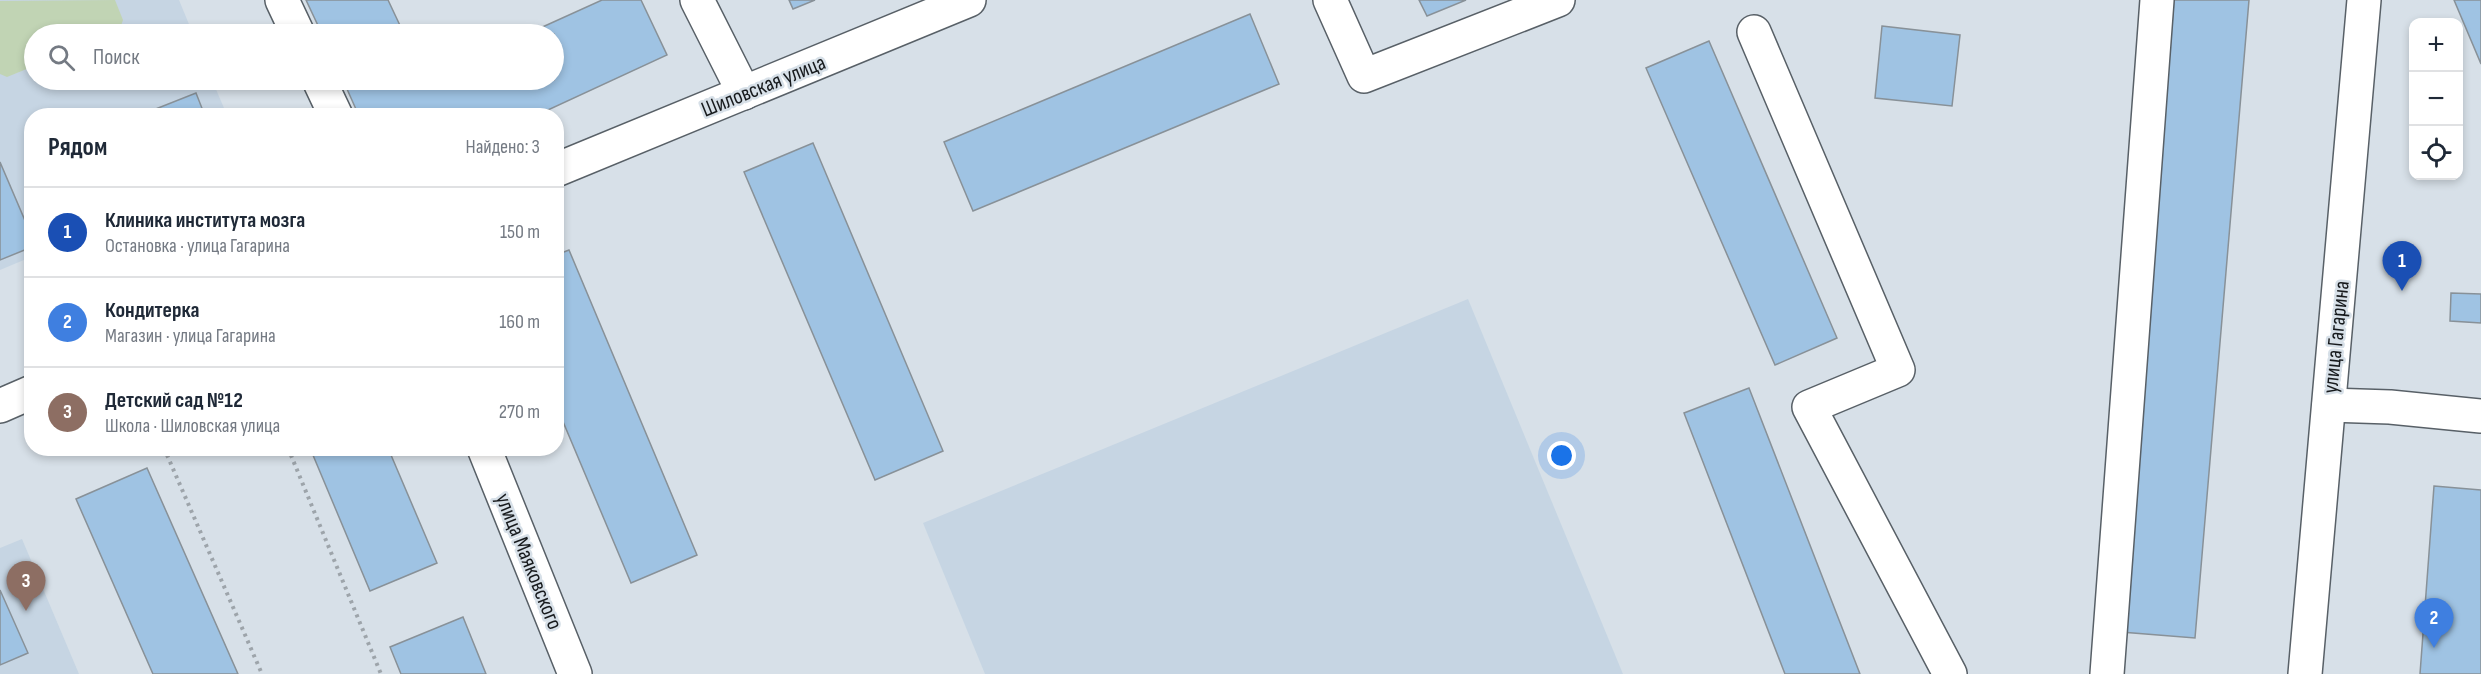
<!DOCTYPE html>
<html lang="ru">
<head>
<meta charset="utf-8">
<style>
	:root { --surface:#fff; --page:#f2f2f3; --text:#1f2937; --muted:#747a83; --line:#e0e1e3; --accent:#3a788d }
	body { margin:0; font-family:"Sofia Sans Condensed",sans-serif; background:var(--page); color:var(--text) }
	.controls { position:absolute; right:18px; top:18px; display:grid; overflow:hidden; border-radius:12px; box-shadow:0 3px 9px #0003 }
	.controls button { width:54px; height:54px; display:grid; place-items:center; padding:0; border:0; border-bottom:2px solid var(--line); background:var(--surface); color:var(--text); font:30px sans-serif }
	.you { position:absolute; left:1562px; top:456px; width:21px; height:21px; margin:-15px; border:4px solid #fff; border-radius:50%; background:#1a73e8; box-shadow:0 0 0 9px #1a73e833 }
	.badge { display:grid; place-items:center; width:39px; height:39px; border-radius:50%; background:var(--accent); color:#fff; font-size:20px; font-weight:700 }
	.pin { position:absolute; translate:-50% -50px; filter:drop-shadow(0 2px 3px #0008) }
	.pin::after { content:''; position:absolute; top:32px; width:21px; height:18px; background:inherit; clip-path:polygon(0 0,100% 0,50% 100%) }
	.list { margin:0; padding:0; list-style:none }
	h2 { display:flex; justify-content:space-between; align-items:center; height:78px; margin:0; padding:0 24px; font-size:26px }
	h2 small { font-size:20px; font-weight:400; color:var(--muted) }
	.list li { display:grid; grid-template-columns:39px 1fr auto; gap:18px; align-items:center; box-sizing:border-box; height:90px; padding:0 24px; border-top:2px solid var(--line) }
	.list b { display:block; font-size:22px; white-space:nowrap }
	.list p { margin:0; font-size:20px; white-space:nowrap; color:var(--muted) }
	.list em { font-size:20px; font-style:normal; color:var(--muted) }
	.icon { flex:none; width:33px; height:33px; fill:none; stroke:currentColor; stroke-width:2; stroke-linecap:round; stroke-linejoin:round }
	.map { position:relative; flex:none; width:2481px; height:674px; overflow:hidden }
	.search { position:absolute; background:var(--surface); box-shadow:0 3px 9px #0003; left:24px; top:24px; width:540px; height:66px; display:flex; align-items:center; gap:15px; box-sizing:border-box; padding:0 21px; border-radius:33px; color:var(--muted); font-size:22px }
	.panel { position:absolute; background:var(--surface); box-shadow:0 3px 9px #0003; left:24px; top:108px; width:540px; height:348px; border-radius:24px }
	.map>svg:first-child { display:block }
</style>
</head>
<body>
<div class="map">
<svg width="2481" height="674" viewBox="0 0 2481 674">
	<rect width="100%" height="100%" fill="#d7e0e8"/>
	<g fill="#c6d5e3">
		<path d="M0 0H179L193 34H34V80H212L227 115 32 116 31 257 0 270Z"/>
		<path d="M1468 299 1623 674H985L923 523Z"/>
		<path d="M22 539 79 674H0V548Z"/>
	</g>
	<path fill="#c1d4b4" d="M115 0 123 20 118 34H34V66L7 77 0 74V1Z"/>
	<g fill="#9fc3e3" stroke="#889198" stroke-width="1.5">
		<path d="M306 0H388L404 34H322Z"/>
		<path d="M602 0H641L667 55 535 116H359L343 80H554V34H527Z"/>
		<path d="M789 0H815L793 9Z"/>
		<path d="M1419 0H1466L1427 16Z"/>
		<path d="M2174 0H2249L2195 638 2121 632Z"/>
		<path d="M2454 0H2481V64Z"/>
		<path d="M1250 14 1279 84 973 211 944 142Z"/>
		<path d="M1882 26 1960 35 1952 106 1875 98Z"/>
		<path d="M1709 41 1837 338 1775 365 1646 68Z"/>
		<path d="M196 93 205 116H138Z"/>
		<path d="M813 143 943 451 875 480 744 172Z"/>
		<path d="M0 162 32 237V247L0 260Z"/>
		<path d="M569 250 697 555 631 583 556 405V255Z"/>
		<path d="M2451 293 2481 294V323L2450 321Z"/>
		<path d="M1749 388 1860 674H1785L1684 413Z"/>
		<path d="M310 448H388L437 563 370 591Z"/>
		<path d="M147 468 238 674H153L76 499Z"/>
		<path d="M2434 486 2481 490V674H2420Z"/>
		<path d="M0 590 28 653 0 665Z"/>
		<path d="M463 617 486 674H401L390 647Z"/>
	</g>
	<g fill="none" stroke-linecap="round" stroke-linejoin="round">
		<defs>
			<g id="minor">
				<path d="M282 0 298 34"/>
				<path d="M697 0 744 93"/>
				<path d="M1330 0 1364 76 1558 0"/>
				<path d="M1754 32 1898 370 1809 407 1950 674"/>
				<path d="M319 80 336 116"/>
				<path d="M556 170 969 0"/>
				<path d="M2329 405 2390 407 2481 416"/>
				<path d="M0 406 32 392"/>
				<path d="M484 448 575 674"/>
				<path d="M2107 674 2157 0"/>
				<path d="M2305 674 2364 0"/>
			</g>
		</defs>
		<use href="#minor" stroke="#586067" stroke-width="36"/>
		<g stroke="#9da4aa" stroke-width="4" stroke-dasharray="3 4.5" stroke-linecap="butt">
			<path d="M164 448 262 674"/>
			<path d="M288 448 381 674"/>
		</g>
		<use href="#minor" stroke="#fff" stroke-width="33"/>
	</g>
	<g text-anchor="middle" stroke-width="5" stroke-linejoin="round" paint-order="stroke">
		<g font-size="22" fill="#171a1d" stroke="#d7e0e8">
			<text transform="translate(763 85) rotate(-22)" y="8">Шиловская улица</text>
			<text transform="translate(2335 337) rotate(-84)" y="8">улица Гагарина</text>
			<text transform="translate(530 561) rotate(68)" y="8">улица Маяковского</text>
		</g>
	</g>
</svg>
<div class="controls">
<button>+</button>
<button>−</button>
<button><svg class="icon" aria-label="locate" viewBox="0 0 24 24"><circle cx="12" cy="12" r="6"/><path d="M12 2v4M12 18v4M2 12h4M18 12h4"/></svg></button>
</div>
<div class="you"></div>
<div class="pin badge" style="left:2402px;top:291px;background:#1a4fb4">1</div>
<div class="pin badge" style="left:2434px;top:648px;background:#3f7fe0">2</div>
<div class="pin badge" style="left:26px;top:611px;background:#8d6e63">3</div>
<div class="search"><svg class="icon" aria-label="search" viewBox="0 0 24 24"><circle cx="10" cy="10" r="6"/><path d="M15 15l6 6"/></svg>Поиск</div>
<section class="panel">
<h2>Рядом<small>Найдено: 3</small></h2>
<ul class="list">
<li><span class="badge" style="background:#1a4fb4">1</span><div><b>Клиника института мозга</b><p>Остановка · улица Гагарина</p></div><em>150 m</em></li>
<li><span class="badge" style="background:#3f7fe0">2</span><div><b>Кондитерка</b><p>Магазин · улица Гагарина</p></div><em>160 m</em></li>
<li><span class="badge" style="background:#8d6e63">3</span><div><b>Детский сад №12</b><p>Школа · Шиловская улица</p></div><em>270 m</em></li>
</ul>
</section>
</div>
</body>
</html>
